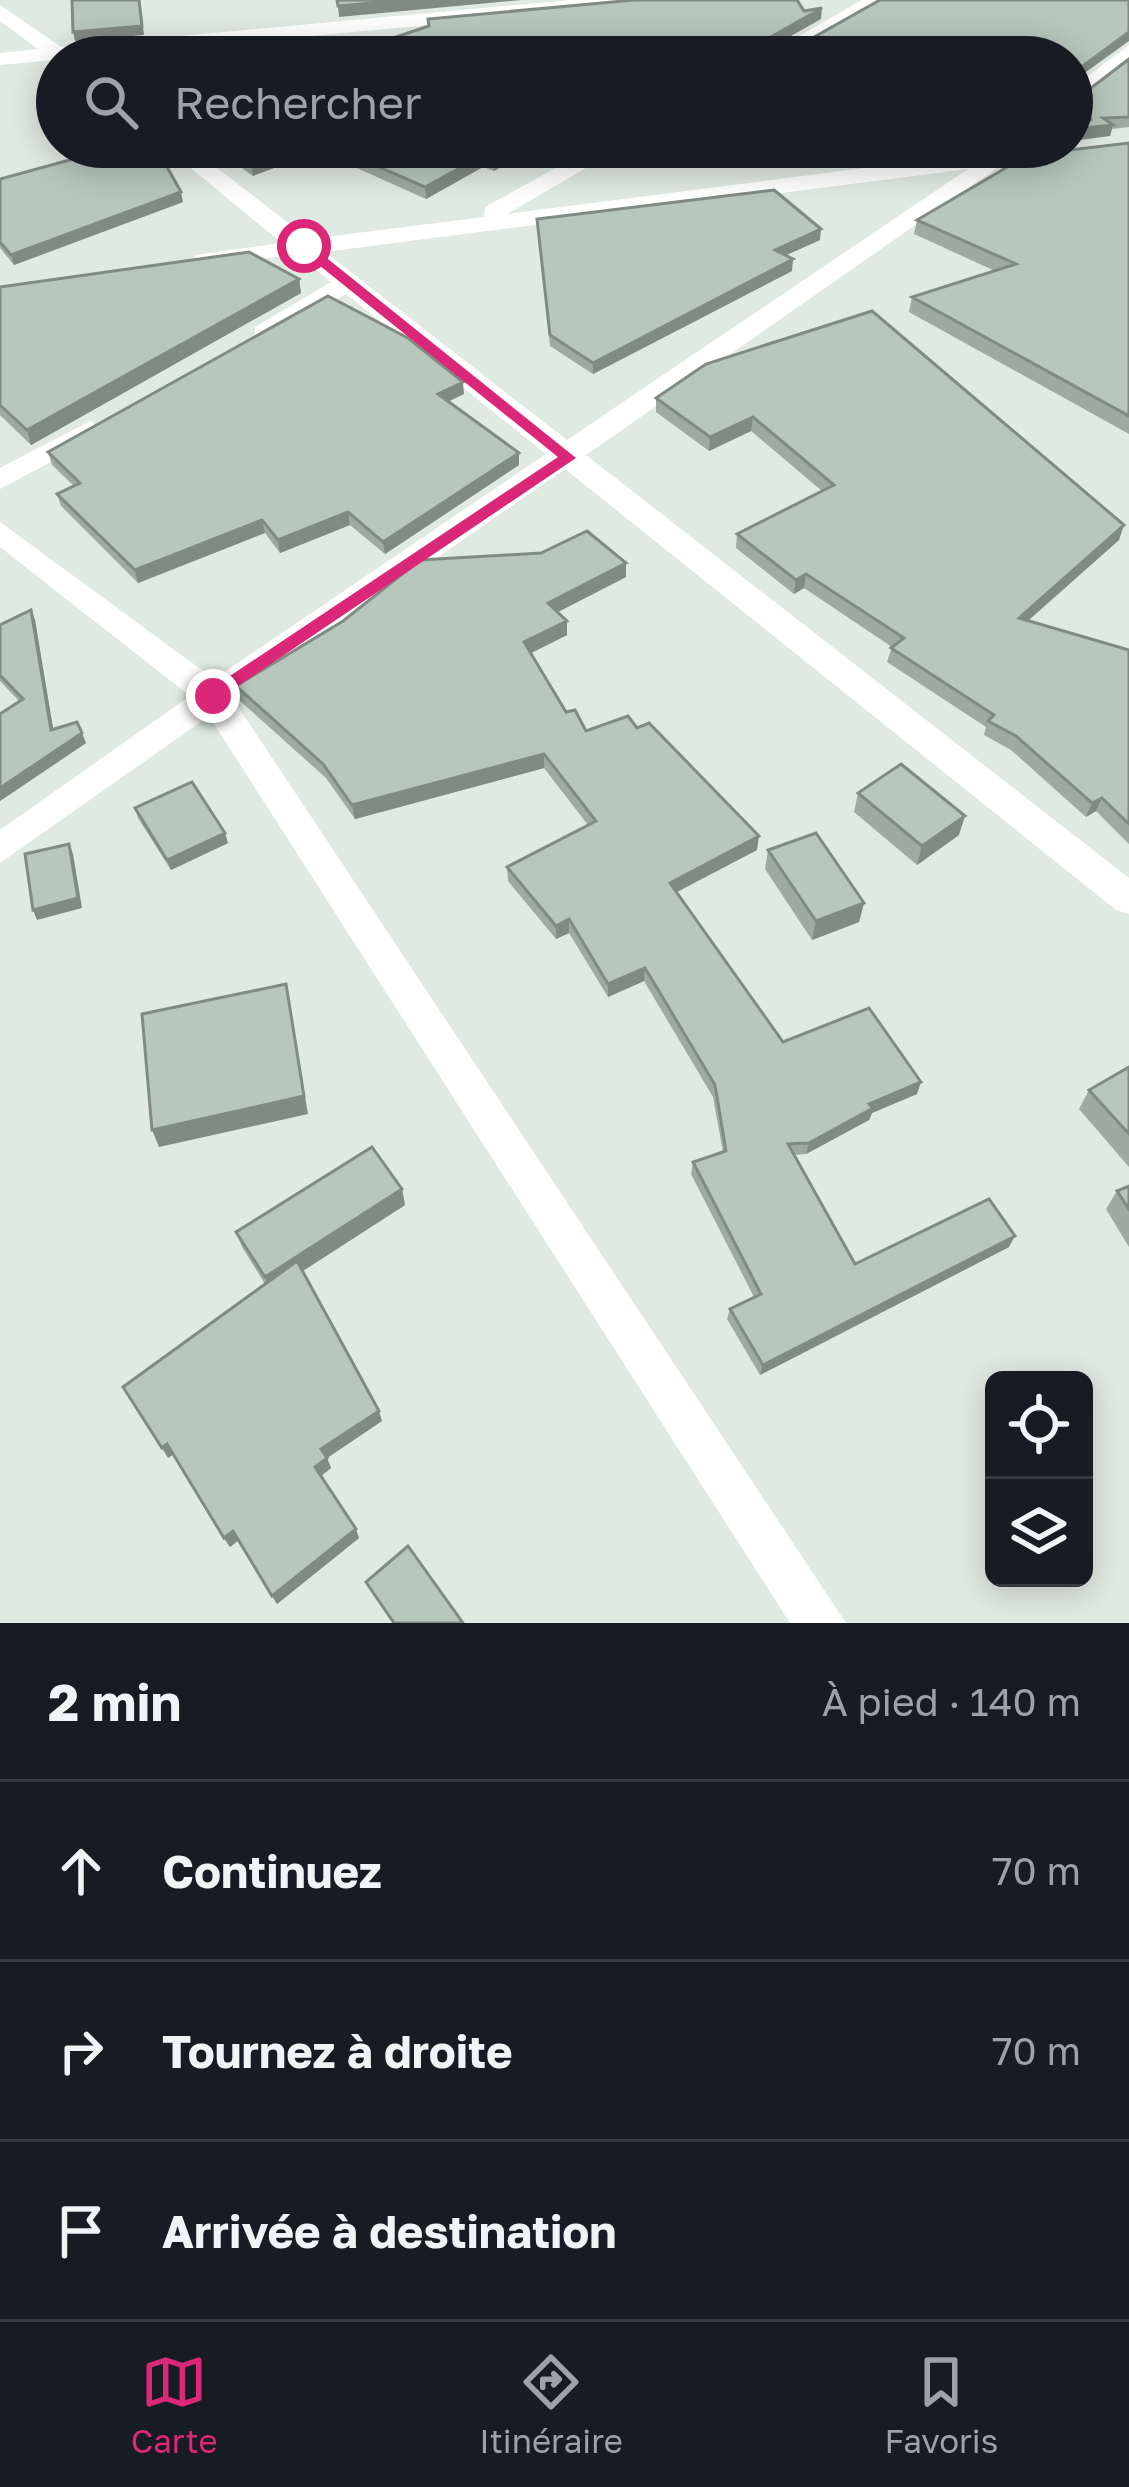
<!DOCTYPE html>
<html lang="fr">
<head>
<meta charset="utf-8">
<style>
	:root { --surface:#171b24; --page:#20242c; --text:#f1f3f6; --muted:#9ea1a6; --line:#363941; --accent:#db2777 }
	body { margin:0; font-family:"Golos Text",sans-serif; background:var(--page); color:var(--text) }
	.controls { position:absolute; right:36px; bottom:36px; display:grid; overflow:hidden; border-radius:18px; box-shadow:0 6px 30px #0003 }
	.controls button { width:108px; height:108px; display:grid; place-items:center; padding:0; border:0; border-bottom:3px solid var(--line); background:var(--surface); color:var(--text); font:60px sans-serif }
	.stop { position:absolute; width:36px; height:36px; margin:-27px; border:9px solid #db2777; border-radius:50%; background:#fff }
	.stop.end { background:#db2777; border-color:#fff; box-shadow:0 3px 12px #0008 }
	.list { margin:0; padding:0; list-style:none }
	h2 { display:flex; justify-content:space-between; align-items:center; height:156px; margin:0; padding:0 48px; font-size:51px }
	h2 small { font-size:39px; font-weight:400; color:var(--muted) }
	.list li { display:grid; grid-template-columns:78px 1fr auto; gap:36px; align-items:center; box-sizing:border-box; height:180px; padding:0 48px; border-top:3px solid var(--line) }
	.list b { display:block; font-size:45px; white-space:nowrap }
	.list em { font-size:39px; font-style:normal; color:var(--muted) }
	.icon { flex:none; width:66px; height:66px; fill:none; stroke:currentColor; stroke-width:2; stroke-linecap:round; stroke-linejoin:round }
	.map { position:relative; flex:none; width:1129px; height:1623px; overflow:hidden }
	.search { position:absolute; background:var(--surface); box-shadow:0 6px 30px #0003; left:36px; right:36px; top:36px; height:132px; display:flex; align-items:center; gap:30px; box-sizing:border-box; padding:0 42px; border-radius:66px; color:var(--muted); font-size:45px }
	.sheet { height:696px; background:var(--surface) }
	nav { display:flex; justify-content:space-around; align-items:center; box-sizing:border-box; height:168px; border-top:3px solid var(--line); background:var(--surface); font-size:33px; color:var(--muted) }
	nav a { display:grid; justify-items:center; gap:6px }
	nav .on { color:var(--accent) }
	.map>svg:first-child { display:block }
</style>
</head>
<body>
<div class="map">
<svg width="1129" height="1623" viewBox="0 0 1129 1623">
	<rect width="100%" height="100%" fill="#dfeae2"/>
	<g fill="none" stroke-linecap="round" stroke-linejoin="round">
		<g fill="#fff" fill-rule="evenodd">
			<path d="M571 0H644L634 6 0 65V53L38 49 0 21V5L61 47Z"/>
			<path d="M862 0H886L788 57H763Z"/>
			<path d="M1129 45V62L1072 105V88Z"/>
			<path d="M165 147H190L309 239 484 217 485 207 594 147H622L507 214 1027 147 586 455 1129 878V914L1116 910 565 469 233 699 846 1623H790L209 716 0 863V830L190 696 0 547V522L214 679 546 454 346 294 273 339H255V327L331 282 298 255 195 265V255L282 243ZM968 169 567 440 325 252Z"/>
			<path d="M90 421 104 430 100 436 0 489V468Z"/>
		</g>
	</g>
	<g fill="#9daba3">
		<path d="M1129 59V127L1112 129 1110 136 1072 132V97L1078 98Z"/>
		<path d="M1129 143V434L909 312 912 297 995 271 914 234 917 220Z"/>
		<path d="M212 147H536L494 171 483 167 426 199 319 151 253 176Z"/>
		<path d="M648 147H754L739 157 690 160Z"/>
		<path d="M0 179 183 202 14 265 0 248Z"/>
		<path d="M537 219 820 240 786 255 792 271 593 374 550 346Z"/>
		<path d="M299 279 301 293 31 445 0 415V287Z"/>
		<path d="M706 364 1119 540 1028 621 1129 650V844L1096 811 1086 817 1011 750 984 735 986 727 887 662 892 647 804 588 794 594 736 548 737 534 822 491 751 431 709 451 656 412V398Z"/>
		<path d="M464 394 448 402 519 453V465L385 554 350 525 280 553 265 533 138 583 61 506 57 494 74 486 52 465 48 452Z"/>
		<path d="M626 577 558 612 567 635 531 653 566 712 586 731 637 728 757 850 677 892 783 1042 917 1094 872 1113 869 1120 806 1154 794 1155 855 1264 1009 1247 760 1375 727 1319 730 1309 754 1297 691 1174 693 1162 723 1152 713 1097 644 981 608 997 569 933 556 939 508 881 507 867 588 825 544 768 355 819 326 778 239 700 236 686Z"/>
		<path d="M31 610 35 620 53 729 86 743 0 801V714L19 701 0 681V625Z"/>
		<path d="M858 793 959 835 917 865 854 812Z"/>
		<path d="M135 808 228 843 171 870 138 818Z"/>
		<path d="M768 850 864 903 859 922 812 940 765 869Z"/>
		<path d="M1129 1067V1167L1079 1109 1089 1090Z"/>
		<path d="M1129 1186V1247L1106 1209 1117 1191Z"/>
		<path d="M402 1189 405 1205 303 1271 382 1421 327 1458 331 1468 321 1476 359 1538 277 1604 238 1540 230 1547 173 1454 168 1458 265 1284 242 1247 236 1232Z"/>
	</g>
	<g fill="#808b84">
		<path d="M140 0 144 35 75 41 73 32Z"/>
		<path d="M407 0H522L339 17 338 6Z"/>
		<path d="M822 8 821 19 761 53 762 42Z"/>
		<path d="M1129 32V41L1072 82V74Z"/>
		<path d="M1113 125 1110 136 1072 141 1075 129Z"/>
		<path d="M299 147H319V151L253 176 251 165Z"/>
		<path d="M516 147H536L494 171 493 160Z"/>
		<path d="M740 147H754L739 157Z"/>
		<path d="M482 156 483 167 426 199 425 187Z"/>
		<path d="M181 192 183 202 14 265 11 255Z"/>
		<path d="M821 229 820 240 773 261 775 250Z"/>
		<path d="M793 259 792 271 593 374V363Z"/>
		<path d="M299 279 301 293 31 445 27 430Z"/>
		<path d="M463 382 464 394 438 406V394Z"/>
		<path d="M753 417 751 431 709 451 710 437Z"/>
		<path d="M519 453V465L385 554 383 542Z"/>
		<path d="M348 512 350 525 280 553 278 540Z"/>
		<path d="M262 520 265 533 138 583 135 570Z"/>
		<path d="M1124 525 1119 540 1015 632 1019 618Z"/>
		<path d="M626 563V577L548 617V603Z"/>
		<path d="M806 574 804 588 794 594 796 580Z"/>
		<path d="M31 610 35 620 55 740 51 730Z"/>
		<path d="M567 621V635L525 656 524 642Z"/>
		<path d="M82 733 86 743 0 801V788Z"/>
		<path d="M544 754V768L355 819 352 805Z"/>
		<path d="M1102 798 1096 811 1086 817 1092 803Z"/>
		<path d="M965 816 959 835 917 865 922 846Z"/>
		<path d="M225 833 228 843 171 870 167 860Z"/>
		<path d="M759 836 757 850 669 896 670 883Z"/>
		<path d="M69 844 73 854 82 908 37 920 33 910Z"/>
		<path d="M864 903 859 922 812 940 816 921Z"/>
		<path d="M569 919V933L556 939V926Z"/>
		<path d="M645 968 644 981 608 997V984Z"/>
		<path d="M286 984 308 1114 159 1147 152 1130Z"/>
		<path d="M921 1082 917 1094 872 1113 869 1120 806 1154 809 1143 869 1104Z"/>
		<path d="M402 1189 405 1205 270 1292 265 1277Z"/>
		<path d="M1015 1236 1009 1247 760 1375 763 1365Z"/>
		<path d="M379 1411 382 1421 327 1458 331 1468 320 1477 315 1467 321 1449Z"/>
		<path d="M167 1444 174 1454 168 1458 162 1448Z"/>
		<path d="M356 1529 359 1538 277 1604 272 1596Z"/>
		<path d="M233 1531 239 1540 230 1547 224 1538Z"/>
	</g>
	<g fill="#b7c7bd" stroke="#808b84" stroke-width="3">
		<path d="M72 0H139L142 26 73 32Z"/>
		<path d="M337 0H407L338 6Z"/>
		<path d="M634 0H797L804 11 822 8 762 42 764 51 791 50 880 0H1129V32L1072 74V77V57H336L429 26 428 19Z"/>
		<path d="M1129 59V117L1103 118 1113 125 1075 129 1092 119 1072 121V97L1078 98Z"/>
		<path d="M1129 143V416L912 297 1016 264 917 220 1028 155Z"/>
		<path d="M117 147H156L181 192 11 255 0 242V179Z"/>
		<path d="M226 147H299L251 165Z"/>
		<path d="M334 147H516L493 160 482 156 425 187Z"/>
		<path d="M774 190 821 229 775 250 793 259 593 363 550 335 537 219Z"/>
		<path d="M249 252 299 279 27 430 0 405V287Z"/>
		<path d="M328 296 408 338 463 382 438 394 519 453 383 542 348 512 278 540 262 520 135 570 57 494 80 483 48 452Z"/>
		<path d="M872 311 1124 525 1019 618 1129 650V824L1102 798 1092 803 1016 736 988 721 994 715 891 648 904 638 806 574 796 580 737 534 834 485 753 417 710 437 656 398 706 364Z"/>
		<path d="M587 531 626 563 548 603 567 621 524 642 566 712 575 710 586 731 628 716 637 728 649 723 759 836 670 883 783 1042 869 1008 921 1082 869 1104 873 1108 809 1143 788 1144 855 1264 989 1199 1015 1236 763 1365 730 1309 761 1294 693 1162 726 1151 715 1085 645 968 608 984 569 919 556 926 507 867 596 821 544 754 352 805 323 764 236 686 343 621 420 560 541 553Z"/>
		<path d="M31 610 51 730 77 722 82 733 0 788V714L23 699 0 675V625Z"/>
		<path d="M901 764 965 816 922 846 858 793Z"/>
		<path d="M192 782 225 833 167 860 135 808Z"/>
		<path d="M816 833 864 903 816 921 768 850Z"/>
		<path d="M69 844 78 898 33 910 25 854Z"/>
		<path d="M286 984 304 1096 152 1130 142 1014Z"/>
		<path d="M1129 1067V1134L1089 1090Z"/>
		<path d="M372 1147 402 1189 265 1277 236 1232Z"/>
		<path d="M1129 1186V1209L1117 1191Z"/>
		<path d="M297 1261 379 1411 321 1449 327 1458 315 1467 356 1529 272 1596 233 1531 224 1538 167 1444 162 1448 123 1387Z"/>
		<path d="M408 1546 463 1623H394L366 1582Z"/>
	</g>
	<path fill="#db2777" d="M299 243H308L576 458 213 703 206 701V692L558 457 299 249Z"/>
</svg>
<div class="controls">
<button><svg class="icon" aria-label="locate" viewBox="0 0 24 24"><circle cx="12" cy="12" r="6"/><path d="M12 2v4M12 18v4M2 12h4M18 12h4"/></svg></button>
<button><svg class="icon" aria-label="layers" viewBox="0 0 24 24"><path d="M12 4l9 5-9 5-9-5zM3 14l9 5 9-5"/></svg></button>
</div>
<div class="stop" style="left:304px;top:246px"></div>
<div class="stop end" style="left:213px;top:696px"></div>
<div class="search"><svg class="icon" aria-label="search" viewBox="0 0 24 24"><circle cx="10" cy="10" r="6"/><path d="M15 15l6 6"/></svg>Rechercher</div>
</div>
<section class="sheet">
<h2>2 min<small>À pied · 140 m</small></h2>
<ul class="list">
<li><svg class="icon" aria-label="ahead" viewBox="0 0 24 24"><path d="M12 20V5M6 11l6-6 6 6"/></svg><div><b>Continuez</b></div><em>70 m</em></li>
<li><svg class="icon" aria-label="right" viewBox="0 0 24 24"><path d="M7 20v-9h11M14 6l5 5-5 5"/></svg><div><b>Tournez à droite</b></div><em>70 m</em></li>
<li><svg class="icon" aria-label="arrive" viewBox="0 0 24 24"><path d="M6 21V4h12l-3 4 3 4H6"/></svg><div><b>Arrivée à destination</b></div></li>
</ul>
</section>
<nav>
<a class="on"><svg class="icon" aria-label="map" viewBox="0 0 24 24"><path d="M3 6l6-2 6 2 6-2v14l-6 2-6-2-6 2zM9 4v14M15 6v14"/></svg>Carte</a>
<a><svg class="icon" aria-label="directions" viewBox="0 0 24 24"><path d="M12 3l9 9-9 9-9-9zM9 14v-3h6M13 9l2 2-2 2"/></svg>Itinéraire</a>
<a><svg class="icon" aria-label="saved" viewBox="0 0 24 24"><path d="M7 4h10v16l-5-4-5 4z"/></svg>Favoris</a>
</nav>
</body>
</html>
